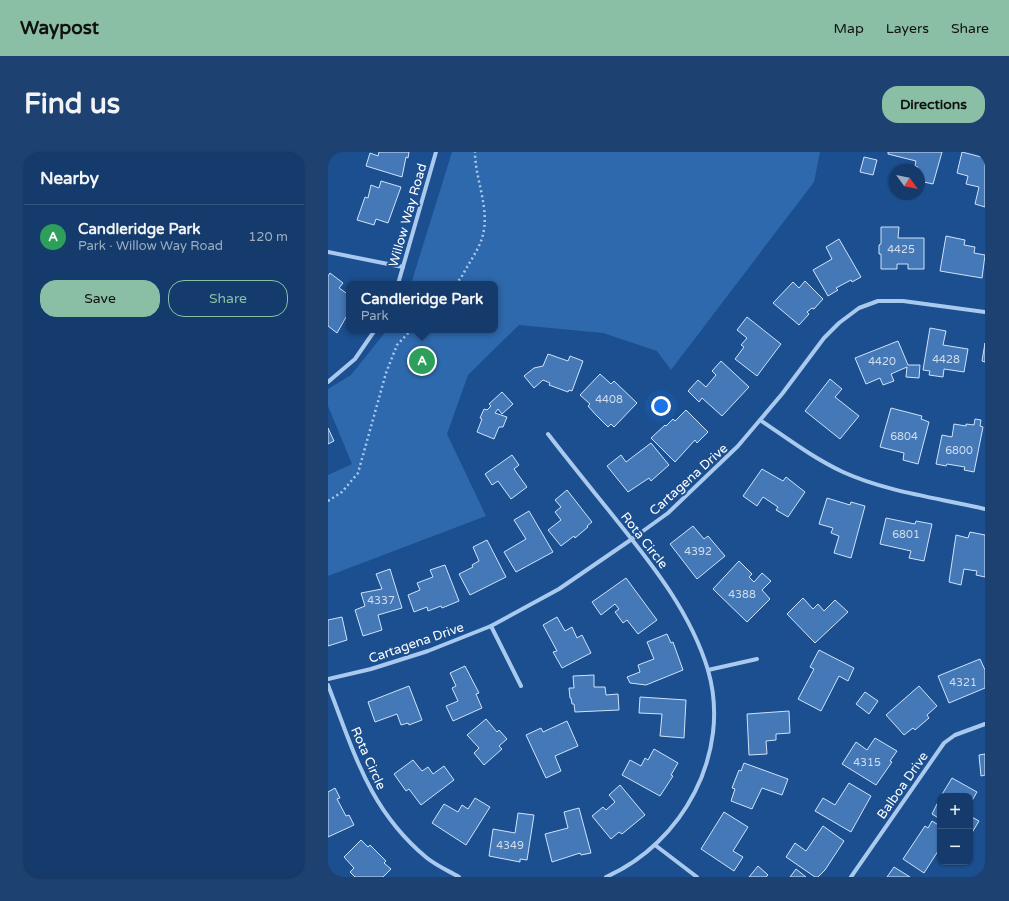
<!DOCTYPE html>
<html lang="en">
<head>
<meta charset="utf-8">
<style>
	:root { --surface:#143b6b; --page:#1d4271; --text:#f1f3f6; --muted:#9dadc1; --line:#33557e; --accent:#8abfa5 }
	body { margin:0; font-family:"Varela Round",sans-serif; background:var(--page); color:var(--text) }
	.controls { position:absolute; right:12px; bottom:12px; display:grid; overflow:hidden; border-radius:8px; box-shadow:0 1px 3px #0004 }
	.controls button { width:36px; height:36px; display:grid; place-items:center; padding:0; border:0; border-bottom:1px solid var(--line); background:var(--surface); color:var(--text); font:20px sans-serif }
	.compass { position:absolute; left:561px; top:12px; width:36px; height:36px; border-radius:50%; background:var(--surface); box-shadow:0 1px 3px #0004; rotate:123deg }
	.you { position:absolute; left:333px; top:254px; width:14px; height:14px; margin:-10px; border:3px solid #fff; border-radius:50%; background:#1a73e8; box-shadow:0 0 0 6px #1a73e833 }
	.badge { display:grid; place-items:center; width:26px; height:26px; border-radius:50%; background:var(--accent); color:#fff; font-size:13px; font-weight:700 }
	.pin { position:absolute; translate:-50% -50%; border:2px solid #fff; box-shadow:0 1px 4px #0006 }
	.popup { position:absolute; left:18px; top:129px; width:152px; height:52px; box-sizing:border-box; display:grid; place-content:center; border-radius:8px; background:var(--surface); filter:drop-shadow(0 1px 3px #0005); font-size:13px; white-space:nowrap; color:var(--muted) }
	.popup b { font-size:15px; color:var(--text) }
	.popup::after { content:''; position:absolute; left:50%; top:100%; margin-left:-8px; border:8px solid transparent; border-top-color:var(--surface) }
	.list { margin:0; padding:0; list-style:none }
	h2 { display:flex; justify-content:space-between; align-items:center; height:52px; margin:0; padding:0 16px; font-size:17px }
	h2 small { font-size:13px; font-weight:400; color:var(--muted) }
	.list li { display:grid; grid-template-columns:26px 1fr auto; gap:12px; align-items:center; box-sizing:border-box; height:64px; padding:0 16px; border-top:1px solid var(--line) }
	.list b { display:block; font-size:15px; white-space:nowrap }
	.list p { margin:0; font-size:13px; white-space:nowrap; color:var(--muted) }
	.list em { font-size:13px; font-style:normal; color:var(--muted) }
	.actions { display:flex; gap:8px; padding:12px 16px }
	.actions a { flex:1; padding:9px 0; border:1px solid var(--accent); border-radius:16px; text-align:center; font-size:14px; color:var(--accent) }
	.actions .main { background:var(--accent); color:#111 }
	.map { position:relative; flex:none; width:657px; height:725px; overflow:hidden; border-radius:16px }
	header { display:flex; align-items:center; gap:24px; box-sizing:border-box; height:56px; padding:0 20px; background:var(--accent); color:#111 }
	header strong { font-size:19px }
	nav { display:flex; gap:22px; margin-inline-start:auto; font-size:14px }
	.intro { display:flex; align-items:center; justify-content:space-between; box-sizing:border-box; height:96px; padding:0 24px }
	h1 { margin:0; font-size:28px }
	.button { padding:10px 18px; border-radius:16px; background:var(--accent); color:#111; font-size:14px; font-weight:700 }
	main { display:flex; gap:24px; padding:0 24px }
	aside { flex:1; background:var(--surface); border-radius:16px; box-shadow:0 1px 3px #0004 }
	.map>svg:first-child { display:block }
</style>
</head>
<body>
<header>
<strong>Waypost</strong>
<nav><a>Map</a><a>Layers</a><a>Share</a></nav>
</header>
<div class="intro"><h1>Find us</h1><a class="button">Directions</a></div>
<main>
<aside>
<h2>Nearby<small></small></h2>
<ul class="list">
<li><span class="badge" style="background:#2e9e5b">A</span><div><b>Candleridge Park</b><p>Park · Willow Way Road</p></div><em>120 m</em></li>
</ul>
<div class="actions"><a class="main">Save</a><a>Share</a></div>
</aside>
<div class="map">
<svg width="657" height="725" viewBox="0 0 657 725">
	<rect width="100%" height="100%" fill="#1b4f8f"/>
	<path fill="#2e69ad" d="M124 0H492L486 30 343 218 329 199 275 181 191 173 140 223 119 282 158 364 0 424V323L24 312 0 254V237L23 223 59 178H167V132H83Z"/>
	<g fill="#4478b7" stroke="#cfe3fa">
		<path d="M51 0H81L80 6 78 5 74 25 38 14 42 1 50 4Z"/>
		<path d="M560 0H614L605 32 591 29V18H589L590 15 587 14 588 9 560 2Z"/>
		<path d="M634 0 657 6V55L647 52 651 35 638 32 640 24 629 21Z"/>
		<path d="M536 5 549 8 545 23 532 20Z"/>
		<path d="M53 29 73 35 60 71 48 67 46 73 29 68 37 45 40 46 43 33 51 36Z"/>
		<path d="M553 75H571L570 86H596V117H580V112H569V117H553V102H551V93L553 92Z"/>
		<path d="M618 84 637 88 636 93 647 95 646 101 657 103 654 126 612 119Z"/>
		<path d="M511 87 533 125 524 130 523 128 508 136 510 138 500 144 485 118 504 107 498 95Z"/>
		<path d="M2 121 15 131 11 136 21 143V160L9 181 0 174V124Z"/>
		<path d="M477 129 495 147 486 157 484 156 479 160 481 162 471 173 445 151 465 130 471 136Z"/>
		<path d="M419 165 453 192 429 224 407 207 416 195 413 193 419 186 409 178Z"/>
		<path d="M602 176 618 179 615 193 640 197 636 220 616 217 615 225 601 223 602 219 595 218Z"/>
		<path d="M570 189 580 213H592L591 226 578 225 579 215 563 222 566 229 555 233 552 226 538 232 527 206Z"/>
		<path d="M657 191V210L654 209Z"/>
		<path d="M220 202 240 209 242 204 255 209 244 239 241 238 240 240 221 233 222 231 215 228 206 236 196 224 206 216 215 214Z"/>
		<path d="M393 209 421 235 394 264 374 246 371 250 360 239 370 228 378 235 388 223 384 219Z"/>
		<path d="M272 222 283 232 286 229 309 251 286 275 283 272 280 275 267 262 260 254 262 252 252 243Z"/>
		<path d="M502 227 514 237 507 245 531 264 512 287 477 259Z"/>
		<path d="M174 240 185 252 174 262 170 257 167 261 179 265 175 275H171L166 287 149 280 154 267 152 266 156 257 159 258 163 254 161 252Z"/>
		<path d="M563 256 594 264 593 267 601 270 590 312 575 308 576 301 552 295Z"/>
		<path d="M358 258 380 280 369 291 367 288 347 310 323 286 337 273 338 274 345 267 347 269Z"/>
		<path d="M647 267 653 268 652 274 655 275 646 320 636 318 637 315 619 312 618 314 608 312 614 283 624 285 626 272 638 274V272L646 273Z"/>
		<path d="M0 276 6 289 0 292Z"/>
		<path d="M323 291 341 313 323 329 321 326 300 340 279 314 293 303 298 310Z"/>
		<path d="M184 303 191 313 186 317 199 335 183 347 170 329 164 333 157 322Z"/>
		<path d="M434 317 455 329 458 325 477 340 460 365 448 358 450 355 435 345 429 354 415 344Z"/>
		<path d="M239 338 264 370 259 374 260 375 247 386 246 384 233 394 220 378 233 368 227 360 233 355 227 348Z"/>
		<path d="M499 346 522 353 523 350 537 354 523 406 506 401 511 384 503 381 505 376 491 372Z"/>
		<path d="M201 359 225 400 188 420 176 400 198 387 186 368Z"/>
		<path d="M558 366 587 372 588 369 604 372 596 409 581 406 583 399 552 392Z"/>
		<path d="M365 374 376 387 380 384 397 404 369 427 342 392Z"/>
		<path d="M642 380 657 383V425L648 423 649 419 636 417 633 433 621 430 628 383 640 386Z"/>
		<path d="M159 388 178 425 142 443 131 422 145 415 144 413 151 409 145 395Z"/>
		<path d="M411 409 424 422 421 425 426 430 434 421 443 429 434 438 442 447 419 470 385 437Z"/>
		<path d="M117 413 131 449 114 456 113 454 100 459 99 455 86 460 80 443 92 438 89 431 105 425 102 418Z"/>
		<path d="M62 417 74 456 50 463 54 478 35 484 27 458 37 454 33 441 54 437 48 422Z"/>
		<path d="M298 426 329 468 310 482 299 468 295 471 287 460 291 457 287 452 273 463 264 450Z"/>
		<path d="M475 446 485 457 490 452 496 459 507 448 520 460 487 491 459 462Z"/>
		<path d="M14 465 19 488 0 494V468Z"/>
		<path d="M229 465 237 479 244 475 249 486 254 483 263 501 234 516 225 500 229 499 215 473Z"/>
		<path d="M339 482 343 491 345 490 355 518 318 533 302 531 299 525 312 520 310 513 326 507 319 490Z"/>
		<path d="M491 498 526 516 520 529 511 524 493 559 470 547 486 517 482 515Z"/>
		<path d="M652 507 657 518V536L621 551 610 524Z"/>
		<path d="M137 514 151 541 148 542 154 556 125 569 118 554 130 549 124 536 128 534 122 521Z"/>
		<path d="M266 523V535H277L278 543 290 542 291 558 247 560 246 552H244L243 546H242L241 536H246L245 524Z"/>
		<path d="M81 534 94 568 81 573 80 571 73 573 69 562 47 570 40 550Z"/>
		<path d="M591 534 609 554 599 563 601 566 587 578 585 576 576 583 558 563Z"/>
		<path d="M537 540 550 549 541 562 528 552Z"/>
		<path d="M312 545 358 548 356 586 332 584 334 562 311 561Z"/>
		<path d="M461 559 462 581 448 582V588L438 589 439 602 421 603 419 562Z"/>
		<path d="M158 567 169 580 171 578 179 587 171 594 174 597 156 613 146 601 151 596 139 583Z"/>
		<path d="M239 569 250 594 227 604 233 619 218 626 198 583 213 576 215 580Z"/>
		<path d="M547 586 569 599 562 609 564 610 548 633 514 612 528 590 539 598Z"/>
		<path d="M326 597 350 611 343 623 345 624 332 644 294 623 302 608 313 614 317 606 320 608Z"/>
		<path d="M657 602V623L653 624 651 603Z"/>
		<path d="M85 608 94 619 100 615 105 622 116 614 126 628 93 653 81 637 78 639 66 622Z"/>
		<path d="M416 611 460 627 454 643 434 636 424 657 403 649 407 637 404 636 411 618 413 619Z"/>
		<path d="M624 626 649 640 642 652V644H613Z"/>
		<path d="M521 631 543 644 523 680 487 659 495 646 507 653Z"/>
		<path d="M292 633 317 663 294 682 291 680 283 687 264 664 275 655 278 658 287 650 281 643Z"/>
		<path d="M7 636 12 646 9 647 18 664 21 663 26 673 0 685V640Z"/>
		<path d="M147 646 162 655 138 693 104 671 116 652 130 660 134 653 140 657Z"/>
		<path d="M612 646V667L604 662Z"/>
		<path d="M251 656 263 701 253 703 252 701 224 710 217 682 240 676 236 660Z"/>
		<path d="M396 660 420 675 405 699 415 705 406 719 373 697Z"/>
		<path d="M190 661 206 663 199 708 192 707V710L161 704 165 677 187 681Z"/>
		<path d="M642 664 651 669 642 684Z"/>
		<path d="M604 669 612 674V696L596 721 575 707 597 674 600 676Z"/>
		<path d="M495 674 516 689 497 718 490 725H487L458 705 467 691 478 699Z"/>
		<path d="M33 688 40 695 42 693 58 709 56 711 63 717 55 725H27L22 720 26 716 16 705Z"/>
		<path d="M430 714 440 723 438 725H421Z"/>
		<path d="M566 715 582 725H559Z"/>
		<path d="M468 717 478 725H462Z"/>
	</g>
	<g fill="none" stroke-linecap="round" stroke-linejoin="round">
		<g stroke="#a9c9ee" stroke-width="2.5" stroke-dasharray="2 3" stroke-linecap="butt">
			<path d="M127 132 133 126C139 114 150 99 154 86 163 58 147 28 147 0"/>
			<path d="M0 349 14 340 30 321 58 221 69 193 83 178"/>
		</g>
		<g stroke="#a9c9ee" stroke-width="4">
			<path d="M0 100 75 115"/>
			<path d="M70 132 108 0"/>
			<path d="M0 230 27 207 47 178"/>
			<path d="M432 268C459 286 485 306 515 320 559 340 610 346 657 357"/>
			<path d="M220 282C243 312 267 341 290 370 327 416 363 462 380 518L429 507"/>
			<path d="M163 474 193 534"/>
			<path d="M0 527 43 517 100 499 163 474 231 437 304 387 340 361 410 294 454 242 496 186 511 171 531 156 550 149H575L657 160"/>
			<path d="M0 533C26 600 41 658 99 706 109 714 121 719 131 725"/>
			<path d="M327 693 369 725"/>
			<path d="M278 725C355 691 404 601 380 518"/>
			<path d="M523 725 616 591 627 583 657 572"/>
		</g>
	</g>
	<g text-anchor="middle" stroke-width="4" stroke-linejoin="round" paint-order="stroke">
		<g font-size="11" fill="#d0dded">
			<text x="573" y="101">4425</text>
			<text x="618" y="211">4428</text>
			<text x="554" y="213">4420</text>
			<text x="281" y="251">4408</text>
			<text x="576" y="288">6804</text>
			<text x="631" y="302">6800</text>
			<text x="578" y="386">6801</text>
			<text x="370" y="403">4392</text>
			<text x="414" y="446">4388</text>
			<text x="53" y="452">4337</text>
			<text x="635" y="534">4321</text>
			<text x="539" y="614">4315</text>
			<text x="182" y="697">4349</text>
		</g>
		<g font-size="13" fill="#fff" stroke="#1b4f8f">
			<text transform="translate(79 63) rotate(-74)" y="5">Willow Way Road</text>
			<text transform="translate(360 327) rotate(-42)" y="5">Cartagena Drive</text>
			<text transform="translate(317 388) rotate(52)" y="5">Rota Circle</text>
			<text transform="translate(88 490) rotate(-19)" y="5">Cartagena Drive</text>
			<text transform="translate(41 606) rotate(66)" y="5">Rota Circle</text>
			<text transform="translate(574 633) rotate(-55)" y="5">Balboa Drive</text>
		</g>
	</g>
</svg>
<div class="controls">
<button>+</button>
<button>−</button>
</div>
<svg class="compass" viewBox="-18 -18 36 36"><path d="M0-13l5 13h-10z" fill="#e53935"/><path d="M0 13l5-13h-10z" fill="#9dadc1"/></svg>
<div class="you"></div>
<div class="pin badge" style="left:94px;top:209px;background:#2e9e5b">A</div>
<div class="popup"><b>Candleridge Park</b>Park</div>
</div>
</main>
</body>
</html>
